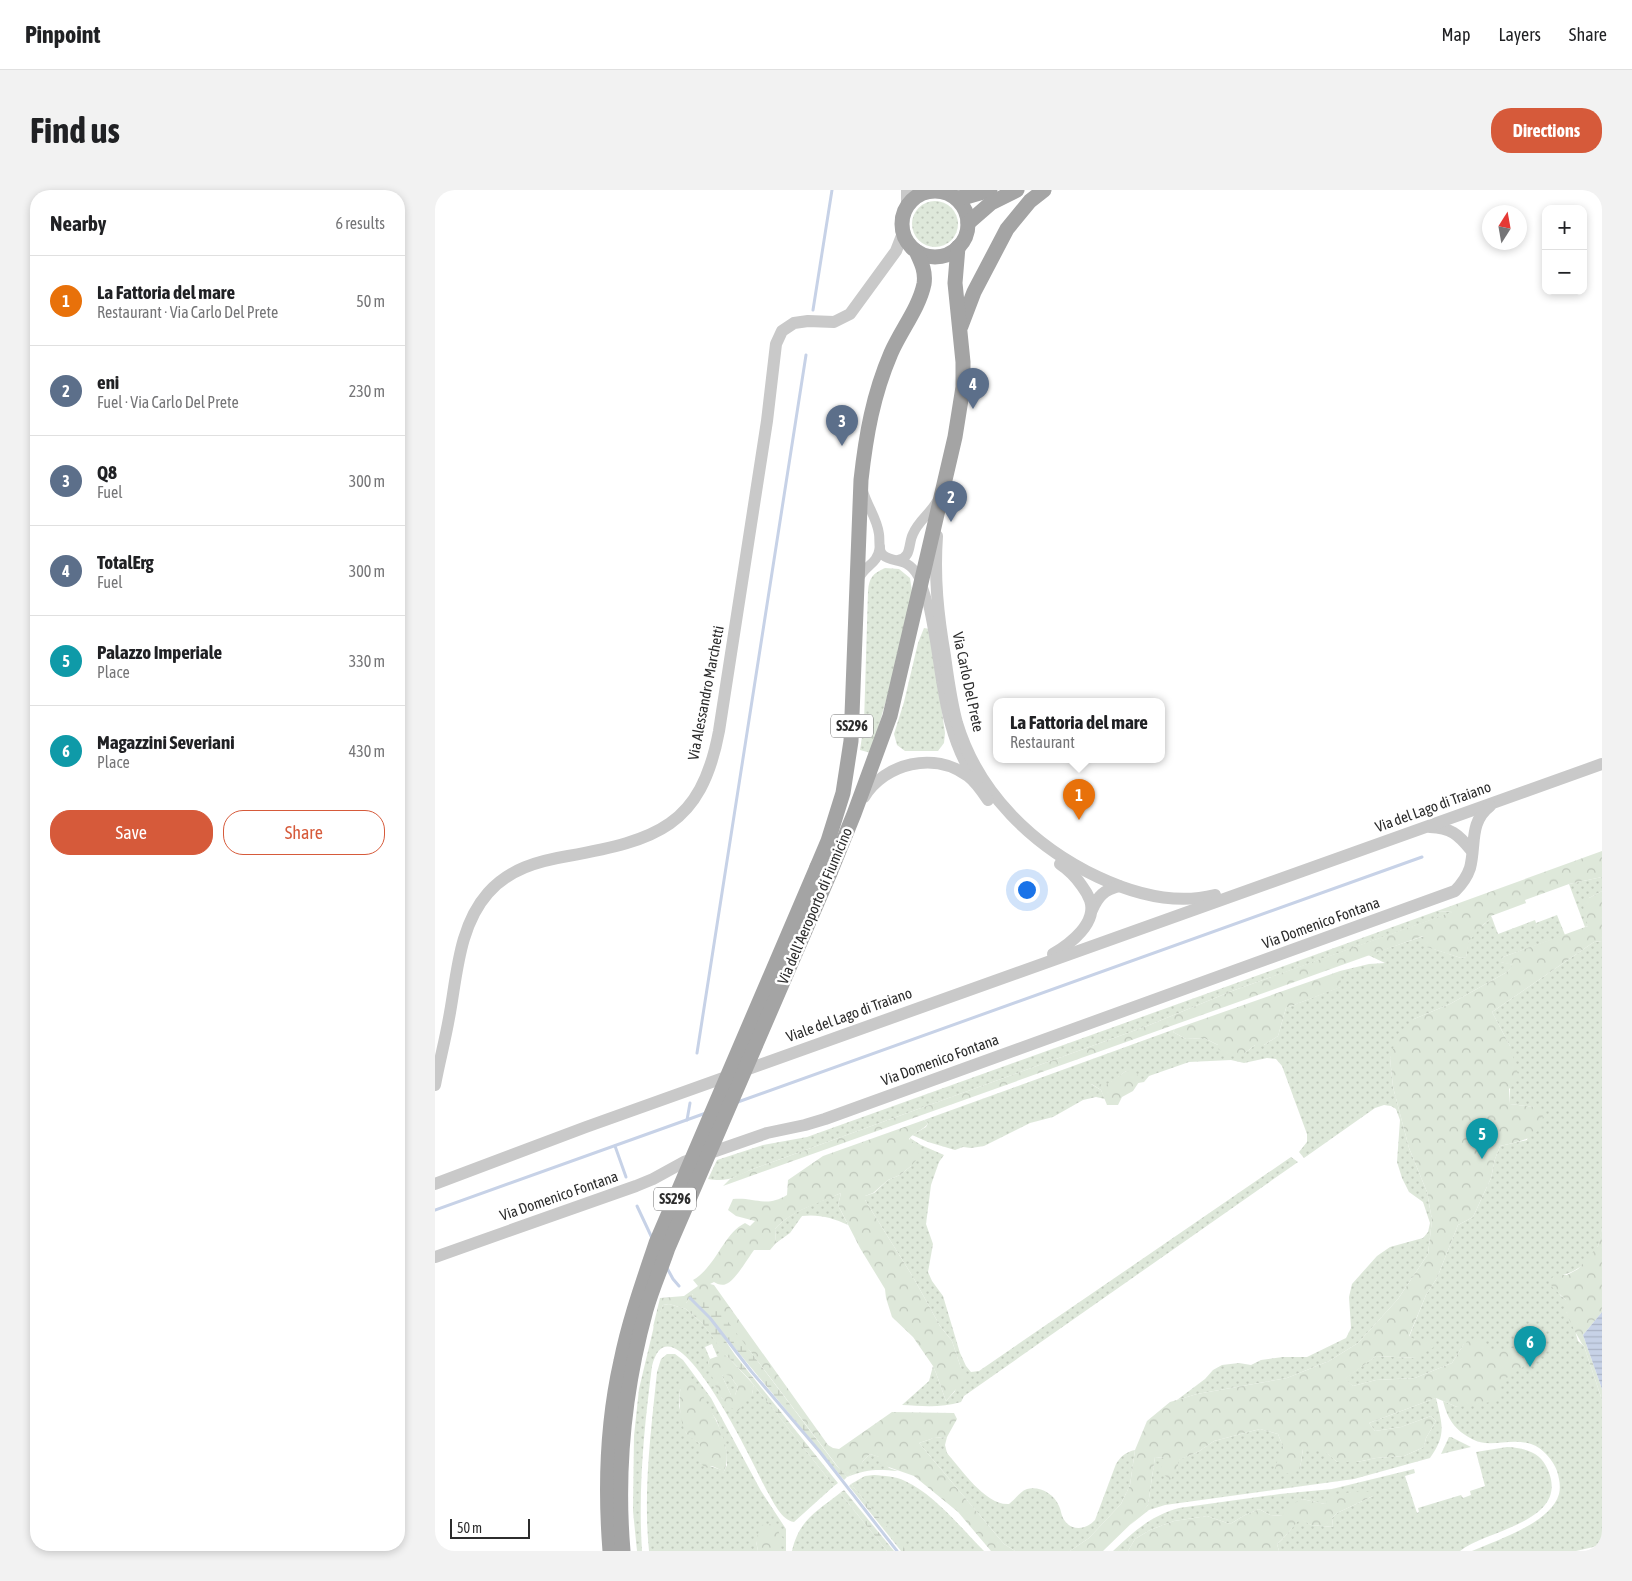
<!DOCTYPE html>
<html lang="en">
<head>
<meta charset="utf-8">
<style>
	:root { --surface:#fff; --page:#f2f2f2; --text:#202124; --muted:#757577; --line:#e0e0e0; --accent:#d65a3a }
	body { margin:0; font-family:"Asap Condensed",sans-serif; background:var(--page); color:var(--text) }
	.controls { position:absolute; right:15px; top:15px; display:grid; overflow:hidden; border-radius:10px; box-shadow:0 2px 8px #0003 }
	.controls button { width:45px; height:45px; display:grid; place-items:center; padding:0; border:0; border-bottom:1px solid var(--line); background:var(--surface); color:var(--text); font:25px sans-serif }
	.compass { position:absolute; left:1047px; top:15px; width:45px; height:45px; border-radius:50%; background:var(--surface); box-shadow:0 2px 8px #0003; rotate:11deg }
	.scale { position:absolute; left:15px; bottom:12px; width:80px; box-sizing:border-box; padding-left:5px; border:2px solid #2c2c2c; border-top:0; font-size:14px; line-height:18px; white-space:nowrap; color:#2c2c2c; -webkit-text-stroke:4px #fff; paint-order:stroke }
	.you { position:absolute; left:591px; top:699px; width:18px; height:18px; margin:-12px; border:4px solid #fff; border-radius:50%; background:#1a73e8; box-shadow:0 0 0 8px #1a73e833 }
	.badge { display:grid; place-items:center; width:32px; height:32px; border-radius:50%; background:var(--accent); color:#fff; font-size:16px; font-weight:700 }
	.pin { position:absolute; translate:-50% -41px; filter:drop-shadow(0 1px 2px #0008) }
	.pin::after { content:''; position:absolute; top:26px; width:18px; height:15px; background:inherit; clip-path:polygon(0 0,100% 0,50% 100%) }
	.popup { position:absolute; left:558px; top:508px; width:172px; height:65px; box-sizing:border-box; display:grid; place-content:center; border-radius:10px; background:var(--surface); filter:drop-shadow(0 1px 4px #0005); font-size:16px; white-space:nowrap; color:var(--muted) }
	.popup b { font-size:19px; color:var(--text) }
	.popup::after { content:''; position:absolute; left:50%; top:100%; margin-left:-10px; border:10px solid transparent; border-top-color:var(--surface) }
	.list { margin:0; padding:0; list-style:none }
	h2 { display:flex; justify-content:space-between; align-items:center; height:65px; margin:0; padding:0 20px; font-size:21px }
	h2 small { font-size:16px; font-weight:400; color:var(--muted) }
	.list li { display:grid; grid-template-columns:32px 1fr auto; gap:15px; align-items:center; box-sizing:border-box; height:90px; padding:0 20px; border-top:1px solid var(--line) }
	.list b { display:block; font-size:19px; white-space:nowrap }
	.list p { margin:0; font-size:16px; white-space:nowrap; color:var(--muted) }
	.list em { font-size:16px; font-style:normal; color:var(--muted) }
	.actions { display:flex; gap:10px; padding:15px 20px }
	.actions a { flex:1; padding:11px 0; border:1px solid var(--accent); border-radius:20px; text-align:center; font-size:18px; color:var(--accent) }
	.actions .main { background:var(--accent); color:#fff }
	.map { position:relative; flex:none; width:1167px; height:1361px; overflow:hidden; border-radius:20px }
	header { display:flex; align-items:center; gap:30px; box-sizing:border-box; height:70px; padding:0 25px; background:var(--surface); border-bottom:1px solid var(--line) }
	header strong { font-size:24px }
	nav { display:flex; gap:28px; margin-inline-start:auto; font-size:18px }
	.intro { display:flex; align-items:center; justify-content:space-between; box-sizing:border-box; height:120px; padding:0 30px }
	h1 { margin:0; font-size:35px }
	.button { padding:12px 22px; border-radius:20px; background:var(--accent); color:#fff; font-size:18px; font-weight:700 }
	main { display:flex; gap:30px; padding:0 30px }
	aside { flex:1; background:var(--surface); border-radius:20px; box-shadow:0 2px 8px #0003 }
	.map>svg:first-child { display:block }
</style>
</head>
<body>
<header>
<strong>Pinpoint</strong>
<nav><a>Map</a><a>Layers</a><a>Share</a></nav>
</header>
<div class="intro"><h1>Find us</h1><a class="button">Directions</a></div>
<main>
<aside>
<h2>Nearby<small>6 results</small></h2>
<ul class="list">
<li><span class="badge" style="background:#e8710a">1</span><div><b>La Fattoria del mare</b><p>Restaurant · Via Carlo Del Prete</p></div><em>50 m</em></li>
<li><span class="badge" style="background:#5c6f8a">2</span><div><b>eni</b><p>Fuel · Via Carlo Del Prete</p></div><em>230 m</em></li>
<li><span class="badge" style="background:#5c6f8a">3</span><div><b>Q8</b><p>Fuel</p></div><em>300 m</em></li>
<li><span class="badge" style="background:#5c6f8a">4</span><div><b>TotalErg</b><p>Fuel</p></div><em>300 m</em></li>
<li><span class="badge" style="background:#0f9aa8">5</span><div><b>Palazzo Imperiale</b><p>Place</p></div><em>330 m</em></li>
<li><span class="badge" style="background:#0f9aa8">6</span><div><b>Magazzini Severiani</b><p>Place</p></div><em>430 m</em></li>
</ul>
<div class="actions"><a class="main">Save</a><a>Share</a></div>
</aside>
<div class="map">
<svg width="1167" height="1361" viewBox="0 0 1167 1361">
	<defs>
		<pattern id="grass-dots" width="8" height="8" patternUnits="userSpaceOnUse" patternTransform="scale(1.25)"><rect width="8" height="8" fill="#dee8da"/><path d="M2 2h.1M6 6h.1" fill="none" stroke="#bfc7bb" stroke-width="1.8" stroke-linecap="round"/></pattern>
		<pattern id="forest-crowns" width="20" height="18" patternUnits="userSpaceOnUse" patternTransform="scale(1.25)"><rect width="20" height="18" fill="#dee8da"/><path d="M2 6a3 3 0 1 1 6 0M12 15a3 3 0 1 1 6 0" fill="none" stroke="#bfc7bb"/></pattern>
		<pattern id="wetland-marsh" width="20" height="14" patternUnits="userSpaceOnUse" patternTransform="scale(1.25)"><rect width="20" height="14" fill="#dee8da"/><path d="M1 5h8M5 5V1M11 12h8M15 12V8" fill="none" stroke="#bfc7bb"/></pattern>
		<pattern id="water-rules" width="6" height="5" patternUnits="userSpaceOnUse" patternTransform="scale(1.25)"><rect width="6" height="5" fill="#c7d2e7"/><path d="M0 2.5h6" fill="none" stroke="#abb4c6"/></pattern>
	</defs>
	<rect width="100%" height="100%" fill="#fff"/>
	<g fill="url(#grass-dots)" fill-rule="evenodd">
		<circle cx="500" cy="34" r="23"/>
		<path d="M450 378 464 379 475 388 477 402 458 486 436 563 425 560 429 533 433 401C434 388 438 383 450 378Z"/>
		<path d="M489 438 495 439 510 543 509 553 503 561H470L462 555 459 544 469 512 483 453Z"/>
		<path d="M1167 687V701L1154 708 1152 727 1153 736 1150 737 1134 694Z"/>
		<path d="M1002 721 1018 722 797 801 712 836 315 980C299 988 292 992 273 989L282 970 328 955 372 947Z"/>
		<path d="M1122 725 1130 745 1068 767 1066 772 1079 775 1072 782 1015 814 979 829 955 868 958 897 974 958 992 1002 997 1030 993 1064 963 1109 923 1153 894 1171 852 1188 762 1204 742 1210 770 1189 778 1180 787 1175 804 1173 816 1175 826 1170 848 1167H872L911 1148 916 1138 914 1107 917 1094 942 1066 955 1057 988 1048 993 1042 995 1033 988 1012 974 1002 967 988 962 972 965 930 961 919 956 916 949 915 940 918 869 968 864 962 872 952V944L847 876 841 869 832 868 809 873 796 870 754 872 714 886 709 892 703 893 705 889 691 881 671 896 656 894 666 900 670 909 661 907 648 910 618 927 595 933 549 956 536 958 528 957 520 960 493 952 477 945 491 937 493 933 489 930 740 839 738 842 751 849 769 848 783 855V859L810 863 820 855H829L843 846 851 818 905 797V781L934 774 950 773 933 765 989 746 993 757 1026 768 1031 767C1032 762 1032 755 1034 751 1037 745 1052 731 1057 728L1063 744 1100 730 1101 733Z"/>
		<path d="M1167 751V1038C1166 1044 1165 1052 1162 1058 1151 1074 1139 1085 1120 1086L1125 1105 1131 1110V1122L1139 1137 1143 1151 1149 1156 1167 1210V1355L1141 1361H1037C1062 1350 1116 1333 1124 1304 1126 1296 1124 1288 1122 1281 1118 1270 1108 1258 1096 1254 1075 1247 1054 1259 1037 1249 1020 1240 1013 1230 1008 1211L1022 1217 1063 1193 1057 1162 1029 1154 1017 1173 980 1188 941 1190 918 1196 909 1189 941 1166 981 1168 980 1150 974 1147 991 1105 1002 1088 1023 1035 1038 1027 1056 988 1060 969 1065 956 1092 950 1100 917 1075 914V856L1057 822 1159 752Z"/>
		<path d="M475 948 486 955 509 965 504 972 496 995 491 1034 498 1054 493 1082 497 1091 508 1106 525 1163 531 1176 536 1182 544 1181 856 967 863 972 529 1206 526 1212C506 1218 487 1216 467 1215L494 1191 498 1176 501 1183 511 1211 520 1201 526 1178 517 1151 505 1136 478 1087 430 1010V1006L439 1003 453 990 465 985 476 976Z"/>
		<path d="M406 1003 403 1015 413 1035C398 1028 384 1024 367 1026L355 1043 341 1053 340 1039C355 1021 385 1012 406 1003Z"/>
		<path d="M234 1114 251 1119 268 1134 292 1166H282L277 1154 270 1157 275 1169 273 1172 287 1209 317 1204 319 1195 399 1296 359 1332C346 1330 338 1311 332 1301 324 1286 237 1096 217 1176 209 1238 203 1299 207 1361H202L198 1321 199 1246 204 1199 219 1136 228 1115Z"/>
		<path d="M232 1164H240L248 1170 276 1208 326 1301 351 1339V1361H341L321 1351 323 1361H214C208 1301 216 1241 222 1182L226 1169ZM245 1199 271 1214 282 1231 291 1259 292 1275 288 1283 287 1280 265 1273V1254L251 1243 244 1216Z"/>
		<path d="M289 1183 295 1186 303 1197 300 1205H296L287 1186Z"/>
		<path d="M1001 1208C1007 1235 1012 1244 995 1268L919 1289 730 1315 714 1320 695 1335 713 1315 720 1267 729 1268 742 1280 743 1270 763 1262 779 1251 825 1239 843 1244 849 1259 865 1279 868 1259C888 1258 887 1258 902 1272H922L941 1268 969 1266 989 1257 991 1248 1001 1231 996 1226 966 1237 940 1241 934 1233Z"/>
		<path d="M512 1247 510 1255 512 1263C526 1279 551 1316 574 1314 581 1309 584 1302 592 1299 605 1296 619 1304 624 1316 626 1320 626 1324 628 1328 635 1342 651 1340 660 1330L681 1274C686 1266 691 1262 700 1260L695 1295 686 1314 654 1348 635 1361H580L569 1354 484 1253 499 1248Z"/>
		<path d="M1014 1247H1016L1036 1257 1006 1264Z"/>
		<path d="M1072 1257C1090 1258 1106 1262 1113 1280 1135 1332 1053 1339 1025 1361H844L842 1354C852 1346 857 1337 865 1328L876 1335 898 1337 897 1328 902 1323 938 1306V1302H916L890 1314 867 1309 848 1326 835 1325 824 1319 810 1325 795 1334 772 1326 739 1331 715 1340 700 1349 693 1361H678C698 1342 717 1325 744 1318L845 1304 897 1299 979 1279 980 1283 970 1286 982 1323 984 1322 983 1318 1026 1305 1028 1308 1036 1305 1035 1301 1050 1296 1041 1262Z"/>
		<path d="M435 1264 445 1267 454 1278 463 1281C442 1279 432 1279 412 1287L423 1279 428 1271Z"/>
		<path d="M439 1285C449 1286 460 1286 470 1291 499 1304 526 1338 549 1361H471L416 1294 430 1286Z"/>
		<path d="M405 1303 452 1361H357C364 1330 381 1322 405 1303Z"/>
	</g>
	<g fill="url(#forest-crowns)" fill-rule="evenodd">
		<path d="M1167 661V687L1134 694 1090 710 1091 713 1056 726 1057 728 1049 734 1034 751 1031 767 1026 768 992 757 988 746 288 996 295 989 315 980 712 836 797 801 1017 722 1002 721Z"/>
		<path d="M1167 701V751L1159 752 1057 822 1075 856 1084 888 1074 899 1075 914 1100 917 1108 925C1107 949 1084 952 1065 956L1060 969 1056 988 1038 1027 1023 1035 1002 1088 991 1105 974 1146 980 1150 993 1149 999 1157 981 1168 941 1166 910 1189 918 1196 941 1190 980 1188 1017 1173 1029 1154 1043 1146 1057 1161 1078 1158 1088 1168V1177L1064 1193 1066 1202 1063 1211 1022 1217 1001 1208 934 1233 940 1241 966 1237 996 1226 1001 1231 991 1248 989 1257 969 1266 941 1268 922 1272H902C888 1259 887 1259 868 1259L865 1279 854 1284 840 1279 844 1265 849 1259 843 1244 825 1239 779 1251 763 1262 744 1270 742 1280 735 1290 725 1281 729 1268 720 1267 713 1315 705 1325 668 1361H635L654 1348 686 1314 695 1295 700 1260 712 1231 735 1212 762 1204 852 1188 894 1171 923 1153 963 1109 993 1064 997 1030 992 1002 974 958 958 897 955 868 963 844 979 829 1015 814 1072 782 1078 775 1065 772 1068 767 1153 736 1148 715 1154 708Z"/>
		<path d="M905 781 906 797 851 818 843 846 829 855H820L810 863 792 865 783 859V855L769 848 751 849 738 842 740 839Z"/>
		<path d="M691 881 701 883 706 889 698 901 687 907 683 915H672L666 900 655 893 671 895Z"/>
		<path d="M489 930 493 933C489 940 479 942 474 949L485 958 483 968 476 976 465 985 453 990 438 1003 430 1006V1010L478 1087 505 1136 517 1151 526 1178 533 1185 511 1211 501 1183 498 1176 478 1147 457 1127 451 1108 450 1099 425 1058 403 1015 406 1003C385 1013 355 1021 340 1039L341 1053 335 1060H319C313 1068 300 1091 291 1094 287 1096 282 1094 279 1092L275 1094 279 1095 284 1102 393 1255 398 1258 404 1259 457 1222 519 1223 522 1229 512 1247 499 1248 484 1253 569 1354 580 1361H556L523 1322 479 1286 445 1274 444 1267 435 1264 428 1271 424 1279 412 1287 406 1281 315 1161 258 1104 251 1113V1119L234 1114 228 1115 221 1134 218 1137 225 1108 249 1106 263 1096 258 1090C281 1077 288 1044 310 1033L315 1036 320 1031 301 1026 293 1020 298 1009C320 1007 331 1018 352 1005L353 990 388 966Z"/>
		<path d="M1167 1038V1122L1148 1145 1167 1199V1210L1149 1156C1145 1152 1133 1128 1131 1122 1130 1119 1131 1113 1131 1110L1117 1097 1115 1090 1120 1085H1132L1143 1079 1163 1056Z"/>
		<path d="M286 1165 292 1166 319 1195 317 1204 303 1221C284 1215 278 1190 273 1172L275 1169ZM289 1184 295 1186 303 1197 300 1205H296L287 1186Z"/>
		<path d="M251 1190H258C271 1213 303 1257 288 1284L286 1280 277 1276 271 1278 265 1273V1254C261 1251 256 1248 252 1244 244 1234 243 1203 247 1191Z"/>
		<path d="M916 1302H938V1306L902 1323 897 1328 898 1337 876 1335 865 1329C857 1337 852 1346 842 1354L844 1361H693L700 1349 715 1340 739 1331 772 1326 795 1334 810 1325 824 1319 835 1325 847 1326 851 1318 867 1309 890 1314 896 1306Z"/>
		<path d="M337 1334 350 1351 341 1359V1361H323L321 1351 326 1335Z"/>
	</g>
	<g fill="url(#wetland-marsh)">
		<path d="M265 1103 275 1108 401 1275 412 1287 409 1290 299 1157 290 1150 300 1165 403 1293 399 1296 315 1190 289 1163 268 1134 251 1119V1113L258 1104Z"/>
		<path d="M416 1294 472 1361H466L414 1296Z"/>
		<path d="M409 1300 459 1361H452L405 1303Z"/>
	</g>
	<path fill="url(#water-rules)" d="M1167 1122V1199L1148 1145Z"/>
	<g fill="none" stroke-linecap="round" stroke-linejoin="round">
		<g stroke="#c7d2e7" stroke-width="3">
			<path d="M378 120 397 0"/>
			<path d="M262 863 371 165"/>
			<path d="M300 913 987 667"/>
			<path d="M252 930 255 913"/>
			<path d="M180 956 191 987"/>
			<path d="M202 1016 217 1048"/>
			<path d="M0 1020 271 923"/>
			<path d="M232 1078 238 1089 244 1096"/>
			<path d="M255 1108 275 1128 316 1181 385 1262 462 1361"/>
			<path d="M1164 1361 1167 1360"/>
		</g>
		<g stroke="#c9c9c9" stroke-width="10">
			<path d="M428 301C432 316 442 328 444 344 445 350 443 361 448 365 458 374 472 366 483 386 493 406 496 429 500 451 508 500 511 547 539 589"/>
			<path d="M463 370C477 368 473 353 478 344 483 331 496 323 502 311"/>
			<path d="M423 390C430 374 442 376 445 357"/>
		</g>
		<g stroke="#c9c9c9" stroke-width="12">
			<path d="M472 0V16"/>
			<path d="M498 0V1"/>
			<path d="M502 346C499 388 503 425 510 466 513 488 516 511 522 533 543 603 598 656 663 687 699 704 740 715 780 705"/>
			<path d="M429 607C450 573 499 561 533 586 541 592 547 601 553 610"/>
			<path d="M995 637C1016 638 1023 644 1036 660"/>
			<path d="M657 720C663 706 669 700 684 696"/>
			<path d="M618 764C635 754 663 733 655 710 653 705 650 700 647 696 641 687 634 680 625 674"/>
			<path d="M0 895C4 873 10 851 14 828 22 787 23 737 53 703 74 679 103 671 133 666 221 650 266 637 284 541L332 231 341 154 347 141 359 133 373 131 399 132 415 124 461 61 468 43"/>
			<path d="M0 994 151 937 1167 574"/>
			<path d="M0 1067 201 996 218 989 249 972 332 943 370 935 390 929 1020 701C1027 694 1032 687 1035 678 1041 655 1034 632 1055 616"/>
		</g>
		<g stroke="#a4a4a4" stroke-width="15">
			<circle cx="500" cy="34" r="33"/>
			<path d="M521 8 531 7 555 0"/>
			<path d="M533 33 556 13 582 0"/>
			<path d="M526 136 539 102 572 39 595 11 609 0"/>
			<path d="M382 677 393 651 408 603 416 551 426 290C431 245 438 205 456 163 466 140 484 118 489 94 491 81 486 72 481 61"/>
			<path d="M395 683 419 624 455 526 520 247 528 197V172L520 93 523 57"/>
		</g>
		<g stroke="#a4a4a4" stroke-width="15">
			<path d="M175 1361C170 1298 172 1233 186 1171 194 1131 208 1092 221 1053L382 677"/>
			<path d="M188 1361C181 1278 189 1200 211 1120 217 1099 226 1079 233 1058L395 683"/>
		</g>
	</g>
	<g text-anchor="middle" stroke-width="5" stroke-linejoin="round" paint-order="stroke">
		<g fill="#fff" stroke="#6b6b6b" stroke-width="1">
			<rect x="396" y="524.5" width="42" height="23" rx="4"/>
			<rect x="219" y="997.5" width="42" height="23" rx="4"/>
		</g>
		<g font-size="14" font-weight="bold" fill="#2c2c2c">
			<text x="417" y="541">SS296</text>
			<text x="240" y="1014">SS296</text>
		</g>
		<g font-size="15" fill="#2c2c2c" stroke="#fff">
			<text transform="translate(533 492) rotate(78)" y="5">Via Carlo Del Prete</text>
			<text transform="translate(271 503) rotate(-79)" y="5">Via Alessandro Marchetti</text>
			<text transform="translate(998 617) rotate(-20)" y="5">Via del Lago di Traiano</text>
			<text transform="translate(380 716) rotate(-67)" y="5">Via dell'Aeroporto di Fiumicino</text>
			<text transform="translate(886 733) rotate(-20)" y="5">Via Domenico Fontana</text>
			<text transform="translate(414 825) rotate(-20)" y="5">Viale del Lago di Traiano</text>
			<text transform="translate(505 870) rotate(-20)" y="5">Via Domenico Fontana</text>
			<text transform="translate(124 1006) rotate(-19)" y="5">Via Domenico Fontana</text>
		</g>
	</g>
</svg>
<div class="controls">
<button>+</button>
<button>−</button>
</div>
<svg class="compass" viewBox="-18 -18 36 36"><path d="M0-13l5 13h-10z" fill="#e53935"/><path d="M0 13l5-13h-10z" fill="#757577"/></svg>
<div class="scale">50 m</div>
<div class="you"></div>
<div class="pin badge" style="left:644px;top:630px;background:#e8710a">1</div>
<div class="popup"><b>La Fattoria del mare</b>Restaurant</div>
<div class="pin badge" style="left:516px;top:332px;background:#5c6f8a">2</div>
<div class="pin badge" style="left:407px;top:256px;background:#5c6f8a">3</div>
<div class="pin badge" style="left:538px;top:219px;background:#5c6f8a">4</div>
<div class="pin badge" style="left:1047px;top:969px;background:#0f9aa8">5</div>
<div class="pin badge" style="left:1095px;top:1177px;background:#0f9aa8">6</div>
</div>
</main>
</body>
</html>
